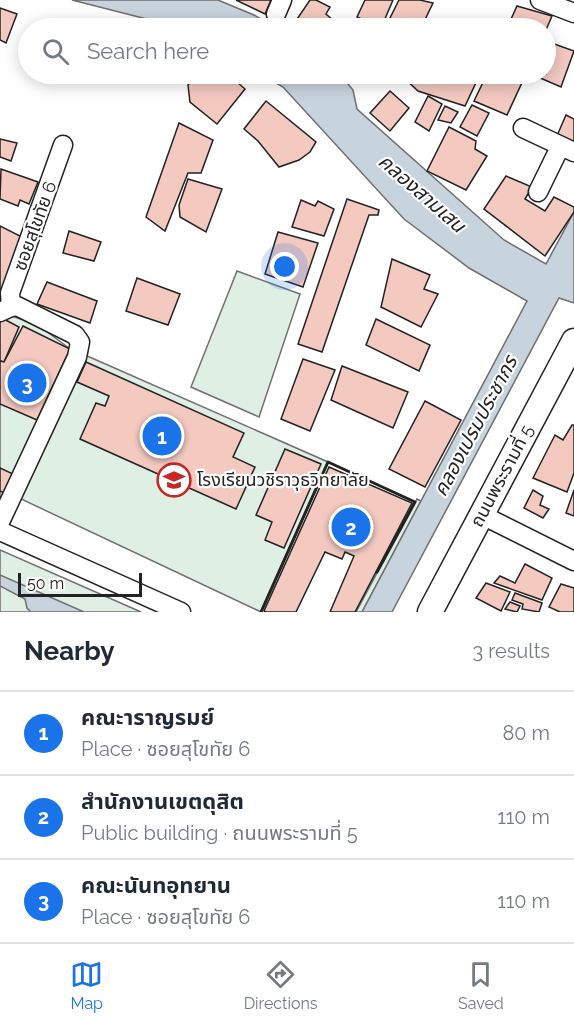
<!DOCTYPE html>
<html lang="en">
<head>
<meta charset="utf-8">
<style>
	:root { --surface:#fff; --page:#f2f2f3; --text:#1f2937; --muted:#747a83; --line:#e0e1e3; --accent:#1a73e8 }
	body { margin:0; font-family:Raleway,"Noto Sans Thai",sans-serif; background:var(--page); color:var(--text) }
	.scale { position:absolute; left:18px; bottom:15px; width:124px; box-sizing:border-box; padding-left:6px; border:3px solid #222; border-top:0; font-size:16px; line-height:21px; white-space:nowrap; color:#222; -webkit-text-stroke:4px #fff; paint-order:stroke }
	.you { position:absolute; left:285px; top:267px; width:21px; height:21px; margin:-15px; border:4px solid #fff; border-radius:50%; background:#1a73e8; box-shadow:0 0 0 9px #1a73e833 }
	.badge { display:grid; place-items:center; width:39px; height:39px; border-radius:50%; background:var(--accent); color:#fff; font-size:20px; font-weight:700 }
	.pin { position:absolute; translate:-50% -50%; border:3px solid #fff; box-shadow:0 2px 6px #0006 }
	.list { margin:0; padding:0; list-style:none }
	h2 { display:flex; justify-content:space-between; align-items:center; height:78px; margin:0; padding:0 24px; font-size:26px }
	h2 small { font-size:20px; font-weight:400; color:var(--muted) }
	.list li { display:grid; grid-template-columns:39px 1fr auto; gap:18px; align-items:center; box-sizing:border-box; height:84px; padding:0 24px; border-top:2px solid var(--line) }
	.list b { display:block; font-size:22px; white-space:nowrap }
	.list p { margin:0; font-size:20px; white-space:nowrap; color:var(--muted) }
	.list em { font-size:20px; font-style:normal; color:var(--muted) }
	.icon { flex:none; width:33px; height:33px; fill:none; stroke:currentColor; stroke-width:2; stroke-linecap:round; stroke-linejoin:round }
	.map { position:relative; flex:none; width:574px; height:612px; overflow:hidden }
	.search { position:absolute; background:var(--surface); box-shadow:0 3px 15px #0003; left:18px; right:18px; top:18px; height:66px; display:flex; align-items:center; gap:15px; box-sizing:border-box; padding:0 21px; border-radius:33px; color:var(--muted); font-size:22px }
	.sheet { height:330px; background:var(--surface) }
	nav { display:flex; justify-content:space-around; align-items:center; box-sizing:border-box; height:84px; border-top:2px solid var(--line); background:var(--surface); font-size:16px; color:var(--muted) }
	nav a { display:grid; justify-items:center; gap:3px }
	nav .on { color:var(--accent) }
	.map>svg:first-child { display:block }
</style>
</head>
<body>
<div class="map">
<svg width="574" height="612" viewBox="0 0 574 612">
	<rect width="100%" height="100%" fill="#fff"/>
	<g fill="#e0efe3" stroke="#6f6f6f" stroke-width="1.5">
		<path d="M237 271 300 294 259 417 191 387Z"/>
		<path d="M9 315 38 325 70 349 73 354 3 498 0 496V319Z"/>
		<path d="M85 355 328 462 261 612 19 498Z"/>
		<path d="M417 499 421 501 362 612H356Z"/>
		<path d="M0 550 141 612H0Z"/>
	</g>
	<g fill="#c7d3dd" stroke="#6f6f6f" stroke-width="1.5">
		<path d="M72 0H218L254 15 276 28H182Z"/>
		<path d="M261 74H340L353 90 357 109 504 240 546 264 574 212V303L559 298 392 612H362L527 301 469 268 404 219 283 87Z"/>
		<path d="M0 575 84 612H31L27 608 25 599 0 586Z"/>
	</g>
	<g fill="#f3c9c0" stroke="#222" stroke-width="1.5">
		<path d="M236 0H271L265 14Z"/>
		<path d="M310 0H316L330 7 326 14 334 21 329 28H291Z"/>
		<path d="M365 0H393L381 28 357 17Z"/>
		<path d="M399 0H420L433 3 421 28H385Z"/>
		<path d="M517 6 552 16 546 30 507 28Z"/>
		<path d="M0 8 17 14 6 43 0 40Z"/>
		<path d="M546 41 574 51 561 87 531 74H546Z"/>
		<path d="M196 74H228L245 89 217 124 190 102 188 85Z"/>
		<path d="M400 74H480L465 106 418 91Z"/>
		<path d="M487 74H526L507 115 474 101Z"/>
		<path d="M390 91 409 108 390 131 370 113Z"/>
		<path d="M428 96 442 104 429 131 415 122Z"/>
		<path d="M266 101 316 142 310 152 299 160 279 167 258 141 244 129Z"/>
		<path d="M472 105 489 113 477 136 460 127Z"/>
		<path d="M445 106 458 112 451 123 438 120Z"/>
		<path d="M566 115 574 119V146L556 138Z"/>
		<path d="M179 123 213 140 201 173H188L165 231 146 217Z"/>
		<path d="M449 127 476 141 475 149 487 156 466 190 427 171Z"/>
		<path d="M0 139 17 143 11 161 0 157Z"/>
		<path d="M1 169 38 182 29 204 20 200 18 206 0 199Z"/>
		<path d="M506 176 532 187 525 199 545 211 554 197 574 207V212L545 256 484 209Z"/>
		<path d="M188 179 222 189 206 232 180 217 179 205Z"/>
		<path d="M347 199 379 210 378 215H369L322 352 298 344Z"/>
		<path d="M301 200 315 206 318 201 334 209 324 236 292 227Z"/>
		<path d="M0 226 22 237 2 290 0 289Z"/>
		<path d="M69 231 101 242 94 261 63 253Z"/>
		<path d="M278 232 318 243 303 287 265 274Z"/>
		<path d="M392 259 430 275 424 289 438 294 421 327 381 307Z"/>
		<path d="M137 278 180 294 168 325 126 311Z"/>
		<path d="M47 282 97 301 90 323 37 304Z"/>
		<path d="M2 318 19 327 4 362 0 361V319Z"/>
		<path d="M376 319 430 345 419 371 366 345Z"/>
		<path d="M23 326 70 349 37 420 0 404V361L4 362Z"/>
		<path d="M303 359 335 370 310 431 281 419Z"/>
		<path d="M86 362 244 433 233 457 255 467 236 509 80 439 96 403 105 406 109 396 77 382Z"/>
		<path d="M342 366 408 392 393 428 331 400Z"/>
		<path d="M425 401 461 420 425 487 389 469Z"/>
		<path d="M572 425H574V473L567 492 533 478 555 435 563 440Z"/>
		<path d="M285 449 321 464 284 548 265 540 272 522 256 515Z"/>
		<path d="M329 467 412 503 355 612H330L354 556 345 552 342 559 325 552 296 612H266L264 611Z"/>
		<path d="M0 468 13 474 4 493 0 491Z"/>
		<path d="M533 490 543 496 540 505 549 509 543 518 524 508Z"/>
		<path d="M574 490V516L566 513Z"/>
		<path d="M525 564 552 578 542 600 494 583 500 576 515 583Z"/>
		<path d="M486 583 510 592 501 611 476 598Z"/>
		<path d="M561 584 574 588V612H560L549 607Z"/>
		<path d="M515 593 542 603 539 612 522 609 523 604 512 600Z"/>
		<path d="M510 602 520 606 517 612 505 609Z"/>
	</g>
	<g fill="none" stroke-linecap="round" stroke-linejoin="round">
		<defs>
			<g id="minor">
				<path d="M540 0 574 13"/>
				<path d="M276 14 282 0"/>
				<path d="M523 128 574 152"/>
				<path d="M538 192 560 147"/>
				<path d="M11 307 10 293 63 145"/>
				<path d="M0 312 11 307 17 306 75 335 80 342 77 357 0 522"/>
				<path d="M480 514 574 561"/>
				<path d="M0 531 181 612"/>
			</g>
			<path id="major" d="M430 612 574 341"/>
		</defs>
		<use href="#minor" stroke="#222" stroke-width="21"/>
		<use href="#major" stroke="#222" stroke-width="27"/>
		<use href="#minor" stroke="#fff" stroke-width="18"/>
		<use href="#major" stroke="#fff" stroke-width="24"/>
		<path stroke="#222" stroke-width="3" d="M261 612 328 462 415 502 377 572"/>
	</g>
	<defs>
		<symbol id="school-ring" viewBox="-11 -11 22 22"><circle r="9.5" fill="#fff" stroke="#c62828" stroke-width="1.5"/><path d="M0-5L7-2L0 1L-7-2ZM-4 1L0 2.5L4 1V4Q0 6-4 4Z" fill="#c62828"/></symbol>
	</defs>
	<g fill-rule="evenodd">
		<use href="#school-ring" x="155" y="461" width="38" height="38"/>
	</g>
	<g text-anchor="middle" stroke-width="4.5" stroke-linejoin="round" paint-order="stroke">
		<g font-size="18" fill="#222" stroke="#fff">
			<text transform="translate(35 226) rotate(-70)" y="6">ซอยสุโขทัย 6</text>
			<text transform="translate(502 476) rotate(-62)" y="6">ถนนพระรามที่ 5</text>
		</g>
		<g font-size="18" fill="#222" stroke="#fff" text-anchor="start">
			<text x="197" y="486">โรงเรียนวชิราวุธวิทยาลัย</text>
		</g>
		<g font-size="20" font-style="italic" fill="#222" stroke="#fff">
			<text transform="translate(422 193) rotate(41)" y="7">คลองสามเสน</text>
			<text transform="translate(475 426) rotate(-62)" y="7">คลองเปรมประชากร</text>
		</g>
	</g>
</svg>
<div class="scale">50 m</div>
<div class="you"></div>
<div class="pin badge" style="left:162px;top:436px">1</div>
<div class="pin badge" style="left:351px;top:527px">2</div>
<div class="pin badge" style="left:27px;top:383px">3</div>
<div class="search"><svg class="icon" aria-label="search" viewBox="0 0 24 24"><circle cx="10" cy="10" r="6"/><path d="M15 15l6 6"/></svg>Search here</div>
</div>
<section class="sheet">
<h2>Nearby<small>3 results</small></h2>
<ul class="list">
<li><span class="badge">1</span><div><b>คณะาราญรมย์</b><p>Place · ซอยสุโขทัย 6</p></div><em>80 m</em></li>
<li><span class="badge">2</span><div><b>สำนักงานเขตดุสิต</b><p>Public building · ถนนพระรามที่ 5</p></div><em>110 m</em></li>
<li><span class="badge">3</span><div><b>คณะนันทอุทยาน</b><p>Place · ซอยสุโขทัย 6</p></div><em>110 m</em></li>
</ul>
</section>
<nav>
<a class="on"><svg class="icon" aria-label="map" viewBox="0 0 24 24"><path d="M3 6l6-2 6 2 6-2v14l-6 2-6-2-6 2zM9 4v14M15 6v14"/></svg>Map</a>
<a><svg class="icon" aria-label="directions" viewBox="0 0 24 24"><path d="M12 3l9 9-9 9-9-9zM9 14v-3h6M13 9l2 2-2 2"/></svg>Directions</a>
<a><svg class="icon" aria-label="saved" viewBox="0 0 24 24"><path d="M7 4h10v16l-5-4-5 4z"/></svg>Saved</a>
</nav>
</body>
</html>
